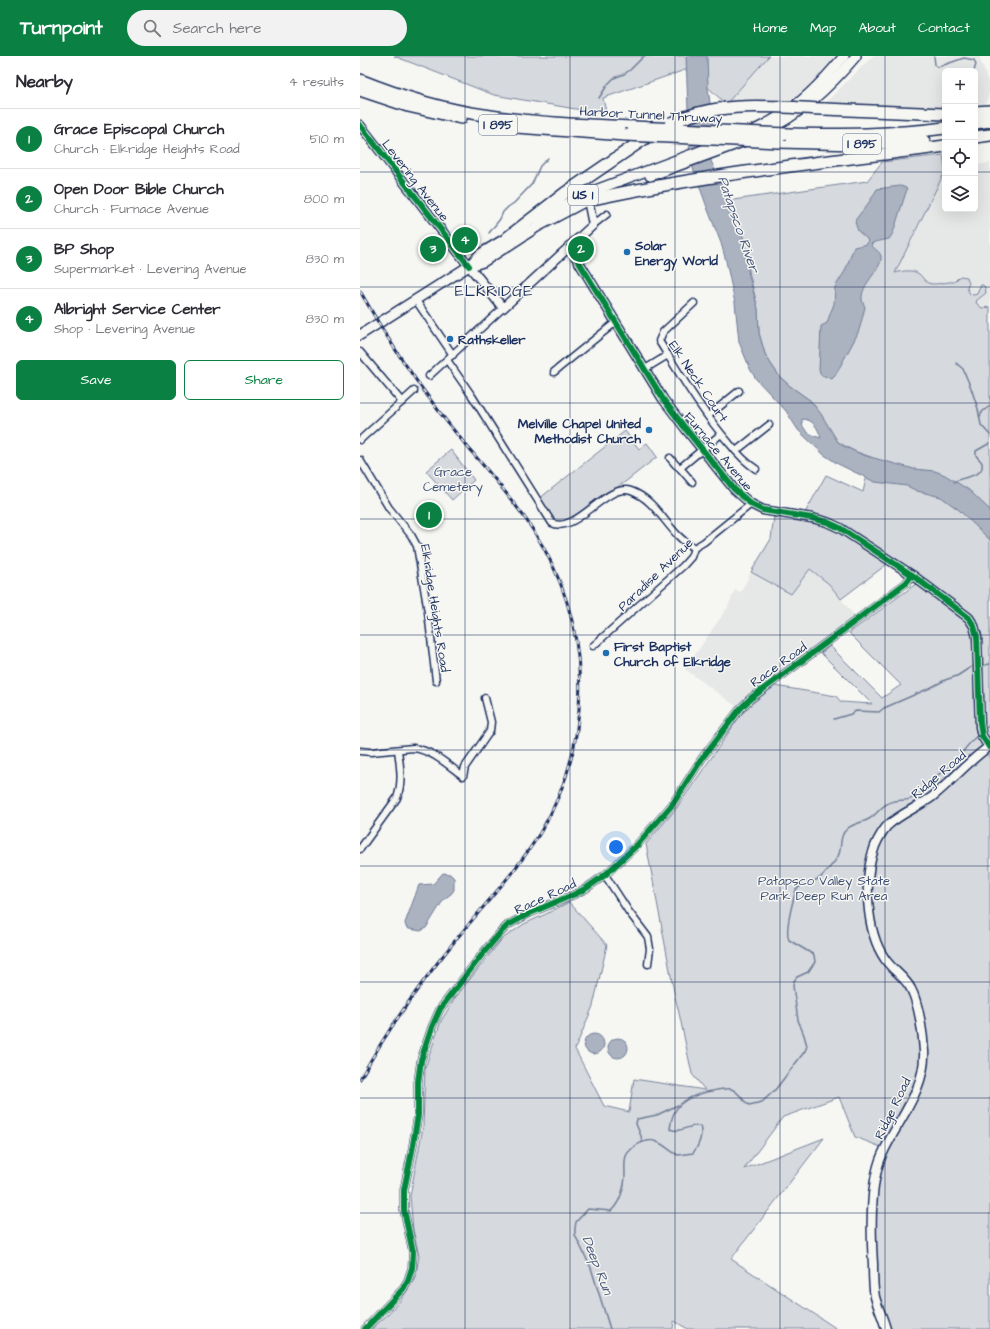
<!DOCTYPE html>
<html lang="en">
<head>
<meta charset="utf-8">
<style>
	:root { --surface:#fff; --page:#f2f2f3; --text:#2b2b33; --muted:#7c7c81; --line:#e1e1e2; --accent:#0b8043 }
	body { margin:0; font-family:"Architects Daughter",sans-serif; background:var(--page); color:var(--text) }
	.controls { position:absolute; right:12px; top:12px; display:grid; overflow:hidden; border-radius:6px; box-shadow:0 4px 16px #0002 }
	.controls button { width:36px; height:36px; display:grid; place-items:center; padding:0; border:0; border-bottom:1px solid var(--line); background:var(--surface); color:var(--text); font:20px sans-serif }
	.you { position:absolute; left:256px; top:791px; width:14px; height:14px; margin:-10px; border:3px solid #fff; border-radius:50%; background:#1a73e8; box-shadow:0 0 0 6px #1a73e833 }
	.badge { display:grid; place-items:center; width:26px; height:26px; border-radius:50%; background:var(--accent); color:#fff; font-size:13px; font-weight:700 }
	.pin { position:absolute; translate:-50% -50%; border:2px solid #fff; box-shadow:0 1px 4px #0006 }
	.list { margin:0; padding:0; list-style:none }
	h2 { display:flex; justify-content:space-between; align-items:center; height:52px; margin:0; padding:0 16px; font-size:17px }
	h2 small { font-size:13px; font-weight:400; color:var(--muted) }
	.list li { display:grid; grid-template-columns:26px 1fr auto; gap:12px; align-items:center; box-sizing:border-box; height:60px; padding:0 16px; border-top:1px solid var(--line) }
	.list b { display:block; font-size:15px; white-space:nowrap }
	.list p { margin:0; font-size:13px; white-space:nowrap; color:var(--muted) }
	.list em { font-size:13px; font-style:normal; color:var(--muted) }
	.actions { display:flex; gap:8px; padding:12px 16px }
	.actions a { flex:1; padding:9px 0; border:1px solid var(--accent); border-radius:6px; text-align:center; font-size:14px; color:var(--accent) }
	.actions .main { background:var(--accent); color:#fff }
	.icon { flex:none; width:22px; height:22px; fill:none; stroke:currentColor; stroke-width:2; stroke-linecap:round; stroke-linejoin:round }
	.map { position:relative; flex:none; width:630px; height:1273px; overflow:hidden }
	header { display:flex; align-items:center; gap:24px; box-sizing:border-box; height:56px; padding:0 20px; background:var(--accent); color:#fff }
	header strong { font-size:19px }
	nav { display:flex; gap:22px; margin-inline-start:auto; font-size:14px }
	.search { width:280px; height:36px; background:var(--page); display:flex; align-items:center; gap:10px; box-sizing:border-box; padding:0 14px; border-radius:22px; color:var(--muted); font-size:15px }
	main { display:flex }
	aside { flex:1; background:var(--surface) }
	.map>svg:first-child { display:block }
</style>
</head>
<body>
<header>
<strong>Turnpoint</strong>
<div class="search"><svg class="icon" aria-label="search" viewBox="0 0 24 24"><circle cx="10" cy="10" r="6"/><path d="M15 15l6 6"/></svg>Search here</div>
<nav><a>Home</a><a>Map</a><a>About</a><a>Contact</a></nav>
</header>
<main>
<aside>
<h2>Nearby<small>4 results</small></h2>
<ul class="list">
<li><span class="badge">1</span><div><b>Grace Episcopal Church</b><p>Church · Elkridge Heights Road</p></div><em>510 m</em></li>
<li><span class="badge">2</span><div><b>Open Door Bible Church</b><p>Church · Furnace Avenue</p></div><em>800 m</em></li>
<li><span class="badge">3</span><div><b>BP Shop</b><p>Supermarket · Levering Avenue</p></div><em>830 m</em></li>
<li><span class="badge">4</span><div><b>Albright Service Center</b><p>Shop · Levering Avenue</p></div><em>830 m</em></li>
</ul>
<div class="actions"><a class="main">Save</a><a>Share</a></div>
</aside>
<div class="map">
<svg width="630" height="1273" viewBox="0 0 630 1273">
	<rect width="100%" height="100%" fill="#f6f6f2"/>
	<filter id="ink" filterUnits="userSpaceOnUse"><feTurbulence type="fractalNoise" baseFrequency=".025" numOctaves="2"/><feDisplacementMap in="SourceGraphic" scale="8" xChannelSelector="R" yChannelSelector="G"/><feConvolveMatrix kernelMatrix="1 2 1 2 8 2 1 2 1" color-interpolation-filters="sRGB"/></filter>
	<g filter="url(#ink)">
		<g fill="#e6e7e7">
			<path d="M409 0H476V3L433 47 395 45 366 48Z"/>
			<path d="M513 0H619L630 31V35L624 52 615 51V15H585V51L465 47Z"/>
			<path d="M630 107V251L590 257 530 226 585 115V153H615V109Z"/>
			<path d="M450 513 469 528 495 561 464 585 386 640 377 651 325 613 368 551 375 534 381 536 391 516 431 538Z"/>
		</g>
		<g fill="#d6d9dd" stroke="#78849e">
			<path d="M34 0H409L366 48 328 13 243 42 246 56H233L134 39Z"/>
			<path d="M583 99 585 115 535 217C542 215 553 213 559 218 563 221 564 225 568 227 576 230 586 225 594 226L600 220 607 221 609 227 607 232 610 238 614 239 617 238 621 229H623L625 231 626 237 617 244 616 247 622 252 630 251V1273H527L516 1239 515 1133 526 1093 495 1081 479 1041 423 1061 384 1113 464 1082 371 1203 477 1273H328L314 1265 313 1273H11L24 1262 40 1245 53 1226 56 1218 59 1200 53 1174 50 1140 63 1071 65 1012 81 965 95 942 142 883 164 868 186 858 209 846 247 889 233 950 215 993 244 1050 269 1056 274 1023 345 1034 332 1018 319 957 315 941 286 788 316 753 380 660 390 649 415 630 476 640 481 646 512 648 461 597 470 590 522 642 541 629 489 577 564 522 535 502 481 543 469 528 450 513 431 538 391 516 411 483 414 460 441 464 466 419 503 436 511 401 494 395 478 386 456 352 451 345 430 330 420 321 411 308 405 298 399 277 398 253 390 220 383 181 375 168 366 145 507 125 522 106Z"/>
			<path d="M265 375 279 393 287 387 297 401 265 426 205 466 197 465 194 464 180 442Z"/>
			<path d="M91 394 114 424 92 444 66 415Z"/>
		</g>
		<g fill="#abb2c0" stroke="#717e99" fill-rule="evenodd">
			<path d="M326 0H347L348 32 353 68 351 105 363 132 371 160 383 181 389 220 398 253 399 277 405 298 411 308 420 321 430 330 451 345 461 358 478 386 483 390 503 399 554 413 575 415 585 419 609 434 630 454V484L599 454 581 441 557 435 547 430 515 426 478 408 463 398 438 374 426 355 396 323 390 313 379 286 375 247 366 205 361 187 348 154 330 104 329 95 331 70 328 54ZM442 363C453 363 458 372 461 382 451 379 441 375 442 363Z"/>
			<path d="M540 130 544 131 547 133 533 177 529 183 515 186 511 188C513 193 520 195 521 200 523 213 501 227 502 243 502 246 504 248 505 251L500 271 497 279 475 320 472 323 461 319 459 314 461 270 467 267 470 258 474 248 475 231 485 215 494 191 507 188 508 186 507 183 498 175 495 166 496 163 510 145 517 133Z"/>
			<path d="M83 817 90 818 94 822V834L91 838 84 843 66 872 61 875 49 873 46 871 45 867 59 829 73 828Z"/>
			<circle cx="234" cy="988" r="10"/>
			<circle cx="258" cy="992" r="10"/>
		</g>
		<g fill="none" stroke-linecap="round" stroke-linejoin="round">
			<g stroke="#717e99" stroke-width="1.5">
				<path d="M574 0 575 9 578 11 604 2 614 4 616 8 614 15"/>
				<path d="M239 42 248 28 254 22 264 18 270 14 284 0"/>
				<path d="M129 177 140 163 143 156 148 151 154 147 172 128 180 110 188 102"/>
				<path d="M596 307 603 313 611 332 618 353 621 369 630 379"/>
				<path d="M630 341V343"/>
				<path d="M620 360 623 355 630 350"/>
				<path d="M594 426C601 420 625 422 622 407 621 404 617 402 616 399V395L630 387"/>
				<path d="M625 609 630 608"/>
				<path d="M474 663 491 658 496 655 519 656 524 652 570 632 585 624 597 620 611 611"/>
				<path d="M623 674 630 669"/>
				<path d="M282 1086 281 1080 276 1068 277 1063 297 1059 318 1049"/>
				<path d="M250 1273 231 1212 215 1179V1172L216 1166 228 1153 251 1155C260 1147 265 1130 265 1118 265 1112 264 1106 266 1100 271 1090 287 1081 297 1086 305 1089 311 1096 318 1099L333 1097C339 1090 343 1079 340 1070 329 1068 320 1078 310 1073 312 1049 325 1042 346 1036 354 1035 363 1032 371 1033 379 1035 382 1045 389 1049L402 1046 415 1034 445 995 447 990 444 979 438 964 433 930 434 925 437 921 448 916 455 906 454 899 429 884C424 875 433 845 436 834 443 825 455 828 462 820 468 813 476 806 479 798 482 790 479 779 487 773 494 767 502 767 509 763 518 758 521 749 531 746 539 743 549 746 557 740 565 735 569 726 576 720 583 715 590 713 595 706 603 696 609 686 619 678"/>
			</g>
			<defs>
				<g id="street">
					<path d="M233 169 247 158"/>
					<path d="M55 243 93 299"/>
					<path d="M334 247 303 276 299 285C321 320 342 356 369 387 377 397 385 406 396 413"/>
					<path d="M0 296 42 346"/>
					<path d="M87 304 112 340 192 467C216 479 247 426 271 435 299 445 308 478 334 492"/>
					<path d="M285 313 308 299"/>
					<path d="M194 316 256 266"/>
					<path d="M69 320 143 252"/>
					<path d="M348 360 379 335"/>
					<path d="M0 384 54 335"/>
					<path d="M376 395 409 369"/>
					<path d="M310 402 316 409 320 412 332 426"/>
					<path d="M0 404 29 452 51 479 57 490 68 556 76 625"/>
					<path d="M320 412 361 378"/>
					<path d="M233 590 323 510 331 501 334 492 344 486 391 448"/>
					<path d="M0 695 11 696 53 692C72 694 88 709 103 720L105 711 130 675 131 666 125 642"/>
					<path d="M0 793 37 742C43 726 40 710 38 694"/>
					<path d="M245 819 269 856 288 881 290 893 288 908"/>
					<path d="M5 1273 43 1233 48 1224 52 1212 53 1196 44 1154V1134L52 1095 58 1059V1026L61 1004 72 971 80 953 124 896 141 876 148 869 170 857 215 838 225 833 245 819 277 789 312 749 343 701 380 653 391 642 447 601 546 527 552 519"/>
				</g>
				<g id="secondary">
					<path d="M0 69 109 210 143 252 233 169 228 144"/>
					<path d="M209 190 303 343 325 372 374 433 391 448 403 454 452 462 467 466 480 472 552 519 609 562 614 570 617 581 620 671 622 680 629 691"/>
					<path d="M526 1273C523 1262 518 1252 515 1241 513 1231 513 1219 513 1208 511 1177 509 1128 522 1099 537 1065 566 1034 564 995 563 978 559 948 551 933 545 921 532 914 525 903 506 876 503 821 515 790 518 783 522 776 527 770 540 758 558 751 572 741 592 725 609 704 630 690"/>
				</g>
				<g id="primary">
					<path d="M390 76C433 56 454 36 484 0"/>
					<path d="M402 77C440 59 469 32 496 0"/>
					<path d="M290 120 385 85"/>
					<path d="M177 163 230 136 367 85"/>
					<path d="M110 210 123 206 177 171 230 143"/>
					<path d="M0 279 109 210 120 198 153 178"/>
				</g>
				<g id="highway">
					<path d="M0 24C40 40 81 53 124 59 173 67 223 69 273 71"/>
					<path d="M0 34 48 50 101 62"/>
					<path d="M464 53 585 58"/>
					<path d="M615 56 630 55"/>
					<path d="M615 67 630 65"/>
					<path d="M156 71 265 79"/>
					<path d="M427 78C480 79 533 79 585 72"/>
					<path d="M615 81 630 79"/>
					<path d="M419 86 497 88 564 85"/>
					<path d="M228 144C346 118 466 106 585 90"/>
					<path d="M148 181 205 137 293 77"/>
				</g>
			</defs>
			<use href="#street" stroke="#1b2f5e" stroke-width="9"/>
			<use href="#secondary" stroke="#1b2f5e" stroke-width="11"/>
			<use href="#primary" stroke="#1b2f5e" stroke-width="12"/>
			<use href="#highway" stroke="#1b2f5e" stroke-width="14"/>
			<use href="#street" stroke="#f6f6f2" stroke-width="6"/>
			<use href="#secondary" stroke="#f6f6f2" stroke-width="8"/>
			<use href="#primary" stroke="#f6f6f2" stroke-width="9"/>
			<use href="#highway" stroke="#f6f6f2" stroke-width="11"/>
			<defs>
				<path id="rail" d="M0 235C24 278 51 319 81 358 111 398 147 433 173 474 232 565 236 684 180 777 156 816 123 850 94 886 59 929 27 975 0 1023"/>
			</defs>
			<use href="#rail" stroke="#1b2f5e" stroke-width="3"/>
			<use href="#rail" stroke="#f6f6f2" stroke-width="1.5" stroke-dasharray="4.5" stroke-linecap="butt"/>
			<defs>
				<g id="highway-bridge">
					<path d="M311 67C358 44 413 51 464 53"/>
					<path d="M273 71 427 78"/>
					<path d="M265 79 419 86"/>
				</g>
			</defs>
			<use href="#highway-bridge" stroke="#1b2f5e" stroke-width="14" stroke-linecap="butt"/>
			<use href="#highway-bridge" stroke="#f6f6f2" stroke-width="11"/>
			<defs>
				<g id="cycleway">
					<path d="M0 69 109 210"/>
					<path d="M209 190 303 343 325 372 374 433 391 448 403 454 452 462 467 466 480 472 552 519 609 562 614 570 617 581 620 667 622 680 629 691 630 690"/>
					<path d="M5 1273 43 1233 48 1224 52 1212 53 1196 44 1154V1134L52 1095 58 1059V1026L61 1004 72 971 80 953 124 896 141 876 148 869 170 857 215 838 225 833 245 819 277 789 312 749 343 701 380 653 391 642 447 601 546 527 552 519"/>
				</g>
			</defs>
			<use href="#cycleway" stroke="#f6f6f2" stroke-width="8"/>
			<use href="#cycleway" stroke="#00873e" stroke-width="6"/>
		</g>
	</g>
	<path fill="none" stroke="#1b2f5e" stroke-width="1" stroke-opacity="0.55" d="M105 0V1273M210 0V1273M315 0V1273M420 0V1273M525 0V1273M0 116H585M615 116H630M0 231H630M0 347H630M0 463H630M0 579H630M0 694H630M0 810H630M0 926H630M0 1042H630M0 1157H630"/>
	<g fill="#1f6fb2" stroke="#f6f6f2" stroke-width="1.5">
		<circle cx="267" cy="196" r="4"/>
		<circle cx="90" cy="283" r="4"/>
		<circle cx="289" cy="374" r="4"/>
		<circle cx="246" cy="597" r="4"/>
	</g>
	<g text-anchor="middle" stroke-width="3" stroke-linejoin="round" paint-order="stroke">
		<g fill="#f6f6f2" stroke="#5d6b8a" stroke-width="1">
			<rect x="119" y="59" width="38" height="20" rx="3"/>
			<rect x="483" y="78" width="38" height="20" rx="3"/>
			<rect x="208" y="129" width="30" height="20" rx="3"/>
		</g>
		<g font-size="12" font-weight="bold" fill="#1b2f5e">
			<text x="138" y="73">I 895</text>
			<text x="502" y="92">I 895</text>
			<text x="223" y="143">US 1</text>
		</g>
		<g font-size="13" fill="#1b2f5e" stroke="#f6f6f2">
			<text transform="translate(291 58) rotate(3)" y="5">Harbor Tunnel Thruway</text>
			<text transform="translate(56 124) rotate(52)" y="5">Levering Avenue</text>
			<text transform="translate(339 325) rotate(56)" y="5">Elk Neck Court</text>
			<text transform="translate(359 395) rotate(50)" y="5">Furnace Avenue</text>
			<text transform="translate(295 518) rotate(-44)" y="5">Paradise Avenue</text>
			<text transform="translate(76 552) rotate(81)" y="5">Elkridge Heights Road</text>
			<text transform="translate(418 608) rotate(-36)" y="5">Race Road</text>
			<text transform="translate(578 718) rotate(-40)" y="5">Ridge Road</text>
			<text transform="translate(185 840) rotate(-25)" y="5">Race Road</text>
			<text transform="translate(532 1052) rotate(-64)" y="5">Ridge Road</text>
		</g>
		<g font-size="13" font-weight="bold" fill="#1b2f5e" stroke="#f6f6f2" text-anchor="start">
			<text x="275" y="194">Solar<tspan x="275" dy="15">Energy World</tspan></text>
			<text x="98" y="288">Rathskeller</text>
			<text x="281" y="372" text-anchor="end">Melville Chapel United<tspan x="281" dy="15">Methodist Church</tspan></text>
			<text x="254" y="595">First Baptist<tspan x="254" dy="15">Church of Elkridge</tspan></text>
		</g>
		<g font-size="13" fill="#405177" stroke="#f6f6f2">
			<text x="93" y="420">Grace<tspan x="93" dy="15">Cemetery</tspan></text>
			<text x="464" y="829">Patapsco Valley State<tspan x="464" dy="15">Park Deep Run Area</tspan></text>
		</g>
		<g font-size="14" font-style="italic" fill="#46567b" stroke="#f6f6f2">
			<text transform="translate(379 168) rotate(71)" y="5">Patapsco River</text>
			<text transform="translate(238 1209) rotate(69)" y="5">Deep Run</text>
		</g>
		<g font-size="15" letter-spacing="1" fill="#1b2f5e" stroke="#f6f6f2">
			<text x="134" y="240">ELKRIDGE</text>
		</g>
	</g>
</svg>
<div class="controls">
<button>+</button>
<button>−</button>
<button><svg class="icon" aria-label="locate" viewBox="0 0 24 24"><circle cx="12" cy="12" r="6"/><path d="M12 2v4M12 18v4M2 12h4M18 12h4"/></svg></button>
<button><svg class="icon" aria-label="layers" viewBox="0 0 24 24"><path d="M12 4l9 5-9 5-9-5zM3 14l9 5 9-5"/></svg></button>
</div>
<div class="you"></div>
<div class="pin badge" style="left:69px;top:459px">1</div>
<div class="pin badge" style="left:221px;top:193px">2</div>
<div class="pin badge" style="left:73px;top:193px">3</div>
<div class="pin badge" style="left:105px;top:184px">4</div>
</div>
</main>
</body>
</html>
